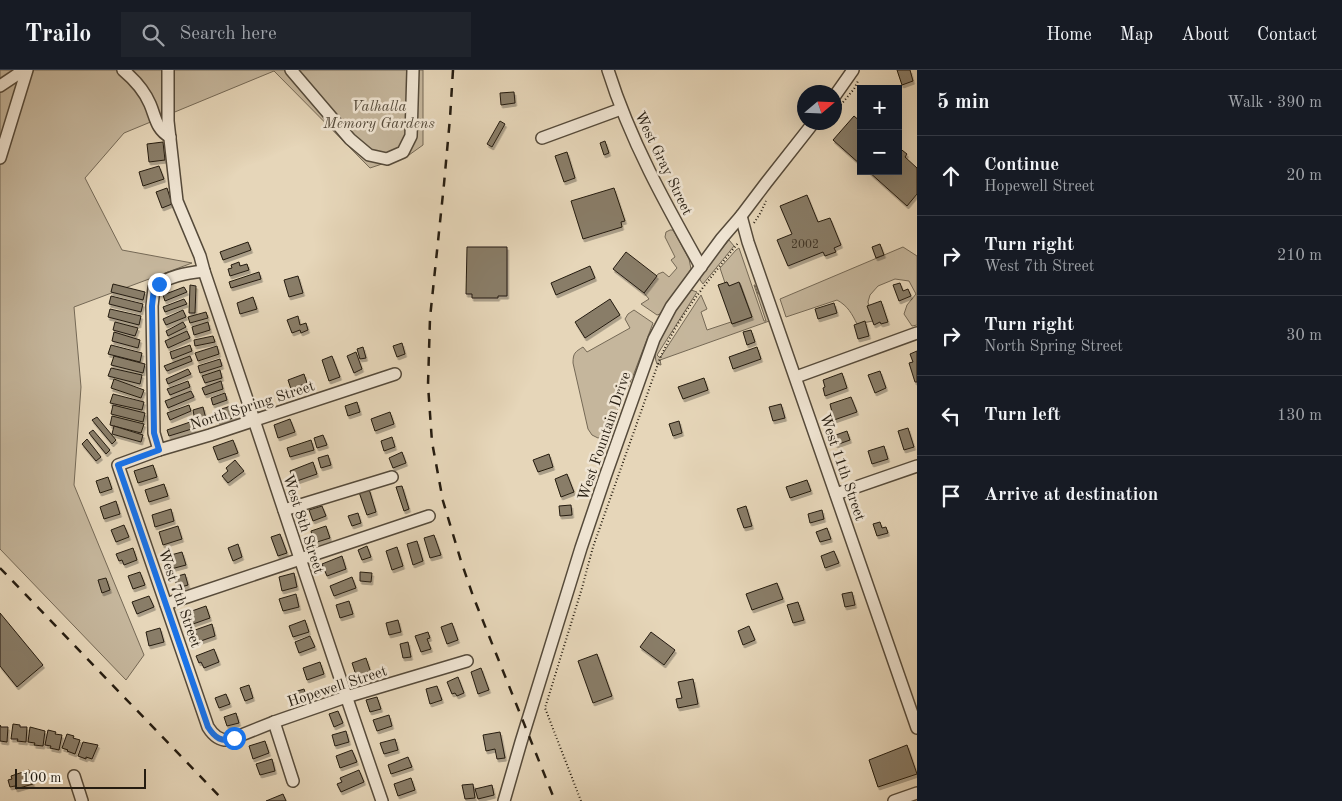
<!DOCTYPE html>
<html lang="en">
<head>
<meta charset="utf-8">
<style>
	:root { --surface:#171b24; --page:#20242c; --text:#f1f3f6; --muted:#9ea1a6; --line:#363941 }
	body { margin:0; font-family:"Old Standard TT",serif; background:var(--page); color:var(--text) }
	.controls { position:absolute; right:15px; top:15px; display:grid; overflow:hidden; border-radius:0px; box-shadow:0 5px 20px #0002 }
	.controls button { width:45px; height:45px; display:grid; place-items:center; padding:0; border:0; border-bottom:1px solid var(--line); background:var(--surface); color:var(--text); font:25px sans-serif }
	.compass { position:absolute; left:797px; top:15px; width:45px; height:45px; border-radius:50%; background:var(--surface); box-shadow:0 5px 20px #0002; rotate:71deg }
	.scale { position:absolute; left:15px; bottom:12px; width:131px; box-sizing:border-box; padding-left:5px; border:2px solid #251c10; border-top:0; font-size:14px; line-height:18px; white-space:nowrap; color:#251c10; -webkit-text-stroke:4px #efe4d2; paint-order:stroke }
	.stop { position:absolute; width:15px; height:15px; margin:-11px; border:4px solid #1a73e8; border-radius:50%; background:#fff }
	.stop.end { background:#1a73e8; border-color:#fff; box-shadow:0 1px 5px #0008 }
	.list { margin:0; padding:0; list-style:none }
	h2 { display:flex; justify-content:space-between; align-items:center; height:65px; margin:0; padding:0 20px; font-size:21px }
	h2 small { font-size:16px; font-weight:400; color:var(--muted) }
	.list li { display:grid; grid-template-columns:32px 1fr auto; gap:15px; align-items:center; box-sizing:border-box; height:80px; padding:0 20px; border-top:1px solid var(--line) }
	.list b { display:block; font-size:19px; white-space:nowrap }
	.list p { margin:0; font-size:16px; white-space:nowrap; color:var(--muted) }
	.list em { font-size:16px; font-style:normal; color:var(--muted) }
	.icon { flex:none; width:28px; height:28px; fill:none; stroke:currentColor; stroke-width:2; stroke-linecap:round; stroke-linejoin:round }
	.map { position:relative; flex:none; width:917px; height:731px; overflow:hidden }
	header { display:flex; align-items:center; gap:30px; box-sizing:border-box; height:70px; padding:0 25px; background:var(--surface); border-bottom:1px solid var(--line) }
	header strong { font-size:24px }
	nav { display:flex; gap:28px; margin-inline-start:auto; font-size:18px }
	.search { width:350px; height:45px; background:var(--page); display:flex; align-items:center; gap:12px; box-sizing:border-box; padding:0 18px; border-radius:0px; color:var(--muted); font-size:19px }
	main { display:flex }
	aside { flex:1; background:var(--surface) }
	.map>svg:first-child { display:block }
</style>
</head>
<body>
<header>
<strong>Trailo</strong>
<div class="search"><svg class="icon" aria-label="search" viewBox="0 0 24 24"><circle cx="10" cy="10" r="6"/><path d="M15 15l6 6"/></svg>Search here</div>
<nav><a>Home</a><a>Map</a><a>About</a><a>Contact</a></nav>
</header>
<main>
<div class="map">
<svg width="917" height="731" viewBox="0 0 917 731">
	<defs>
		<filter id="shadow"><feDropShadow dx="1.5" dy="3" stdDeviation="0" flood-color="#0004"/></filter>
	</defs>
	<rect width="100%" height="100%" fill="#e6d6b9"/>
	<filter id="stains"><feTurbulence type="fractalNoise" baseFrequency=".004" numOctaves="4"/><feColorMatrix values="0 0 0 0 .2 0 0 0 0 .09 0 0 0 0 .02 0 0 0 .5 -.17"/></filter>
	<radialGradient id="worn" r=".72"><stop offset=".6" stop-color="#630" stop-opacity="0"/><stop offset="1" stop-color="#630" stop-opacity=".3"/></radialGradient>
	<g fill="#c5b69c" stroke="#756956">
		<path d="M0 0H423V75L409 85 370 98 274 1 124 63 85 108 122 180 192 193 74 237 81 317 74 415 144 585 126 610 0 479Z"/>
		<path d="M670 160H673L689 189 691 199 660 244 657 245 641 234 649 229 644 223 658 204 663 202 669 207 677 198 671 190 675 187 665 167 666 162Z"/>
		<path d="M729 170 734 176 703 214 700 210V205Z"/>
		<path d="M903 177 917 186V255L912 256 904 244 907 235 916 224 909 211 895 209 878 216 870 225 868 232 873 251 857 254C852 244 848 236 837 230L786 247 780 229Z"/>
		<path d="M739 178 764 251H766L754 215H755L758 224 762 223 772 250 660 290 661 295 657 294C648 274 677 238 687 222L691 220 697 222 657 285 660 288 701 225 707 239 701 242 707 260 731 252 732 254 752 247 740 213 729 216 727 212 725 213 720 198 736 180Z"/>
		<path d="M634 240 653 253 633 306 619 335 610 360 604 367 598 368 592 365 588 359 573 293C573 283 575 282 583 277L587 282 630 258 625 249 628 244Z"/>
	</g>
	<g fill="#897d68" stroke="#251c10" filter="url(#shadow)">
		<path d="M897 0H910L913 11 902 15Z"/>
		<path d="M514 22 515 33 501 35 500 23Z"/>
		<path d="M854 46 861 52V95L833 70Z"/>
		<path d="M500 51 505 54 492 77 487 74Z"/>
		<path d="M605 71 609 83 604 85 600 73Z"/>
		<path d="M163 72 165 90 149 92 147 74Z"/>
		<path d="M898 77 907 84 905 87 917 98V124L907 136 868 101H898Z"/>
		<path d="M567 82 575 108 564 112 555 86Z"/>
		<path d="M159 96 164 109 143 116 139 102Z"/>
		<path d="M167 118 172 134 162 138 156 122Z"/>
		<path d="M614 118 625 151 621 152 622 157 583 169 571 131Z"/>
		<path d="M807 125 818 152 830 148 841 175 834 178 836 182 825 186 823 182 788 196 777 170 792 164 780 136Z"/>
		<path d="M248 172 251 180 223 190 220 182Z"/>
		<path d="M880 174 884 185 876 188 872 177Z"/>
		<path d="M467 177H507V226H498V228H472V224H466Z"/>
		<path d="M626 182 657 206 644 223 613 199Z"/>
		<path d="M239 192 240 196 247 194 249 200 230 206 228 199 232 198 231 195Z"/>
		<path d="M590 196 595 208 556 225 551 213Z"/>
		<path d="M259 202 261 209 231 218 229 212Z"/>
		<path d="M298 206 303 223 289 227 284 210Z"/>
		<path d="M727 212 729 216 739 212 752 247 732 254 718 215Z"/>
		<path d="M900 213 903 221 908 219 911 226 899 231 893 215Z"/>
		<path d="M113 214 145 222 143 230 111 222Z"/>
		<path d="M190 215 196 216 195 243H189Z"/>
		<path d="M184 217 187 222 165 231 163 225Z"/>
		<path d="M111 226 143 234 141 242 109 234Z"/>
		<path d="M253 227 257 239 240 244 237 233Z"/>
		<path d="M184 229 187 234 165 242 163 237Z"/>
		<path d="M610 229 620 245 585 268 575 252Z"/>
		<path d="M881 231 888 252 881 254 880 252 874 255 867 236Z"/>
		<path d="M834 233 837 243 818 249 815 239Z"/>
		<path d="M110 239 141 246 139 255 108 247Z"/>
		<path d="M183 240 186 247 166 255 163 249Z"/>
		<path d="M206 242 208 248 190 253 188 247Z"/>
		<path d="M298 246 300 255 306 253 308 260 301 263 300 260 292 263 287 250Z"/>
		<path d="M865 251 869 266 858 269 854 255Z"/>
		<path d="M115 252 138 258 135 266 113 260Z"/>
		<path d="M183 252 186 257 168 266 166 261Z"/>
		<path d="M208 252 210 260 194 265 192 257Z"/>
		<path d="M751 260 755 272 747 275 743 262Z"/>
		<path d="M187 261 190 268 168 278 165 271Z"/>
		<path d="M114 262 140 270 138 278 112 271Z"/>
		<path d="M213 266 215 272 195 276 194 270Z"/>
		<path d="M402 273 405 284 397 287 393 276Z"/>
		<path d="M111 275 142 283 140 292 108 284Z"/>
		<path d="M190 275 192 281 172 289 170 282Z"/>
		<path d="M217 276 219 284 198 291 195 283Z"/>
		<path d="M363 277 366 288 360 289 357 279Z"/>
		<path d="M757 277 761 289 733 299 729 287Z"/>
		<path d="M917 281V312H915L909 293 913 292 910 284Z"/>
		<path d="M356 282 362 299 354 303 347 286Z"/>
		<path d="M114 286 145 294 143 303 111 295Z"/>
		<path d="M190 286 192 291 167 301 164 296Z"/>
		<path d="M332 286 340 307 329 311 322 290Z"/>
		<path d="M220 289 222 296 200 303 198 296Z"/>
		<path d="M111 298 142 305 140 314 108 306Z"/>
		<path d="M188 299 191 304 168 314 166 309Z"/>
		<path d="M220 300 222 308 205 313 202 306Z"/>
		<path d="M880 301 886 318 875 323 868 305Z"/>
		<path d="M842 303 847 318 825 326 823 318 825 317 823 310Z"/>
		<path d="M304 304 307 313 291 319 288 310Z"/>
		<path d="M704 308 708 320 683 329 678 317Z"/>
		<path d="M114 309 144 320 141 328 111 318Z"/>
		<path d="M188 311 190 317 170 325 167 319Z"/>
		<path d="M221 311 223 319 205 325 202 318Z"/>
		<path d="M191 321 194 327 168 338 165 331Z"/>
		<path d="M225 323 227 330 213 335 211 328Z"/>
		<path d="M113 324 144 332 142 340 110 333Z"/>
		<path d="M851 327 857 342 834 350 830 334Z"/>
		<path d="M357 332 360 342 348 346 345 336Z"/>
		<path d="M237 334 241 345 219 353 215 341Z"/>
		<path d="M781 334 785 348 773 351 769 337Z"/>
		<path d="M113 335 145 343 143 352 111 344Z"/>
		<path d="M189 335 191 341 170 350 167 343Z"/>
		<path d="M203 337 206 349 195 351 193 340Z"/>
		<path d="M390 342 394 354 375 361 371 349Z"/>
		<path d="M112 346 144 354 141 363 110 355Z"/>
		<path d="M97 347 116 370 112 374 92 350Z"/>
		<path d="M290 349 295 362 278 368 274 355Z"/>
		<path d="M193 351 195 358 169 366 167 360Z"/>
		<path d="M679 351 682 363 673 366 669 354Z"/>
		<path d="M114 356 143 365 141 372 112 364Z"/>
		<path d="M908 358 914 377 904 380 898 361Z"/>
		<path d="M93 360 110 380 106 384 89 363Z"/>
		<path d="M847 361 850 370 836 375 833 366Z"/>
		<path d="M323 365 327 375 317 378 314 368Z"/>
		<path d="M392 367 395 377 384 381 381 371Z"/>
		<path d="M87 369 101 387 96 391 82 374Z"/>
		<path d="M233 370 238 383 218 390 213 377Z"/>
		<path d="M311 370 314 380 290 387 287 378Z"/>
		<path d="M884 376 888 389 872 394 868 381Z"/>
		<path d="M402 382 406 393 393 398 389 388Z"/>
		<path d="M549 384 553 397 538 402 533 390Z"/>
		<path d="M328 385 331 395 321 398 318 388Z"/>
		<path d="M235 390 244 401 228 413 222 406 228 401 226 398Z"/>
		<path d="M313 392 317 404 294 412 290 401Z"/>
		<path d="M153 395 157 407 138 413 134 401Z"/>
		<path d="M567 404 574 422 561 427 555 409Z"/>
		<path d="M108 407 112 419 100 423 96 411Z"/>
		<path d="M807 410 811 421 790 428 786 417Z"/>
		<path d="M164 414 168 426 149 432 145 420Z"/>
		<path d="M402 416 409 439 404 441 396 417Z"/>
		<path d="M369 419 376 442 367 445 359 422Z"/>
		<path d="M116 431 120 444 104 449 100 437Z"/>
		<path d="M571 435 572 445 560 446 559 436Z"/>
		<path d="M322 436 326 446 313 451 309 440Z"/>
		<path d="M746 436 752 456 744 458 737 439Z"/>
		<path d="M171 439 174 451 155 457 152 445Z"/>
		<path d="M822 440 824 449 810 453 808 444Z"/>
		<path d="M358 443 361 453 352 456 348 446Z"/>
		<path d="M880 452 882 458 886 457 888 463 877 466 873 454Z"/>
		<path d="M124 455 129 467 116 472 111 460Z"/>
		<path d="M178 456 182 469 163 475 159 462Z"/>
		<path d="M326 456 330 468 314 473 311 461Z"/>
		<path d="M827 458 831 469 820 472 816 462Z"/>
		<path d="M280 464 287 483 278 486 271 467Z"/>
		<path d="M434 465 441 485 430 488 424 468Z"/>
		<path d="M417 471 423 491 413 495 407 474Z"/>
		<path d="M238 474 242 487 233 491 228 478Z"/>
		<path d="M367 476 371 487 362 490 358 480Z"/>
		<path d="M397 477 403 496 392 500 386 481Z"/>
		<path d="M133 478 137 490 124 495 122 490 119 491 116 484Z"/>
		<path d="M834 481 839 493 825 498 821 486Z"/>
		<path d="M182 482 186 495 171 499 167 486Z"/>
		<path d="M342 486 346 499 327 506 322 494Z"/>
		<path d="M140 502 145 515 133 519 128 506Z"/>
		<path d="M360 502 372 503 371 512 360 511Z"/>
		<path d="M294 503 297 517 282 521 279 507Z"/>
		<path d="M185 504 188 515 178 518 174 507Z"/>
		<path d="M352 507 356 518 334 526 330 516Z"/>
		<path d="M106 508 110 520 102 523 98 510Z"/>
		<path d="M777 513 783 529 752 540 746 524Z"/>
		<path d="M852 522 855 535 845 537 842 524Z"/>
		<path d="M296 524 299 537 283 541 279 529Z"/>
		<path d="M149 526 154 537 137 544 132 532Z"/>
		<path d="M349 531 353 544 340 548 336 535Z"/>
		<path d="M798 532 804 550 793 553 787 535Z"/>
		<path d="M206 536 210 548 193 554 189 542Z"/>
		<path d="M0 543 43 595 17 617 0 596Z"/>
		<path d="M305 550 309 562 293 567 289 556Z"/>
		<path d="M398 550 401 562 389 565 386 553Z"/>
		<path d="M452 553 458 570 447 574 441 557Z"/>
		<path d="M212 554 215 566 198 572 195 560Z"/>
		<path d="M749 556 755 570 743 575 738 561Z"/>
		<path d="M160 558 164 572 149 576 146 562Z"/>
		<path d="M428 562 430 568 427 569 431 579 421 582 415 566Z"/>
		<path d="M651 562 675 580 664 595 640 577Z"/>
		<path d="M310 566 315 577 299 583 295 572Z"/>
		<path d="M408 572 411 587 403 588 400 574Z"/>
		<path d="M214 579 219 592 204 598 201 592 199 593 196 586Z"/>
		<path d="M597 584 612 626 593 633 578 591Z"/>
		<path d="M366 588 372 606 358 611 352 593Z"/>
		<path d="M320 592 324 604 307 610 303 598Z"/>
		<path d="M481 598 489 620 478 624 471 602Z"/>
		<path d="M458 607 464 623 457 626 455 623 452 624 447 612Z"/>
		<path d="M693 609 698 634 678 638 676 629 682 628 678 612Z"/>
		<path d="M249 615 253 628 245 631 240 618Z"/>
		<path d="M437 616 442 630 430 634 426 619Z"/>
		<path d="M304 619 307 628 291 633 288 624Z"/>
		<path d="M226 624 230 634 219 638 215 628Z"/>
		<path d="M377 627 381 639 370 642 366 630Z"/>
		<path d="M338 641 343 653 334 657 329 644Z"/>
		<path d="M236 643 239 653 227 656 224 647Z"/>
		<path d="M389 645 392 656 377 661 373 650Z"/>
		<path d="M13 654 20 655V657H27L26 672 17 671 18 669H11Z"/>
		<path d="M0 655 1 657H8L7 672 0 671Z"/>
		<path d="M30 657 45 661 43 676 34 675 35 673 28 672Z"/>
		<path d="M48 660 56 662 55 664 62 665 59 680 50 678 51 676 45 675Z"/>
		<path d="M346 661 349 672 335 676 332 665Z"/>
		<path d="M500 662 505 688 497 689 495 679 486 681 483 665Z"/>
		<path d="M67 664 74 666 73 668 80 670 75 684 67 681 68 680 62 678Z"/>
		<path d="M395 669 398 680 384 684 380 673Z"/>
		<path d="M265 671 269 683 253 689 249 676Z"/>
		<path d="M83 672 98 675 92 689 86 687V689L78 686Z"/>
		<path d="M907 675 917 704 878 717 869 690Z"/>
		<path d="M352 680 357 692 340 698 336 686Z"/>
		<path d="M408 687 412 697 391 704 388 695Z"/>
		<path d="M272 689 275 701 260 705 256 694Z"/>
		<path d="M29 700V703L34 702 36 709 32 711 33 714 16 719 15 716 10 717 8 710 12 709 11 706Z"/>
		<path d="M359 700 364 712 341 722 337 714 342 712 340 708Z"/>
		<path d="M411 708 415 720 398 726 394 714Z"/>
		<path d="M473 714 475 728 465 729 462 715Z"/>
		<path d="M492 715 494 725 478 729 475 719Z"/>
		<path d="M283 724 286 731H266Z"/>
	</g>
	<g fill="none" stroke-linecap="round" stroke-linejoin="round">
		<defs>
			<g id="minor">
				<path d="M123 0C135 10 144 20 150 34 156 48 156 59 170 67"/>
				<path d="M168 0V51L177 131 200 186 204 201C264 378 321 555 382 731"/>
				<path d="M291 0 350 69 369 85 387 89 403 82 411 66 413 0"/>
				<path d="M608 0C630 70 665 133 701 197"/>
				<path d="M0 16 24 0"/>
				<path d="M834 27 853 0"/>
				<path d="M542 68 621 39"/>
				<path d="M0 88 27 0"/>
				<path d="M741 146 748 172 917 658"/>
				<path d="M395 304 210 365 159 380 118 395 208 657C213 665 219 671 229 670L274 652 346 627 467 591"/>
				<path d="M796 307 917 263"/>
				<path d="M159 380 154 363 152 236 154 218C167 206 187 203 204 201"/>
				<path d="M836 424 917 396"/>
				<path d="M284 440 392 407"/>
				<path d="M166 534 429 446"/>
				<path d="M274 652 293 711"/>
				<path d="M74 706 82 731"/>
				<path d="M504 731 521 672 581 478 605 407 654 269 671 237 722 168 741 146 766 113 814 52"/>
				<path d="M894 731 917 723"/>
			</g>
		</defs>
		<use href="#minor" stroke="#554a3a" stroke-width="14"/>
		<g stroke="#251c10" stroke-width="2" stroke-dasharray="1 2.5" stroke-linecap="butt">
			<path d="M834 43 854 19 858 11"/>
			<path d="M754 153 761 142 766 131"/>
			<path d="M581 731 545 638 582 518 593 477 659 291C677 247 709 210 738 173"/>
		</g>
		<use href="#minor" stroke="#efe4d2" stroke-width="11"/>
		<g stroke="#251c10" stroke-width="2.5" stroke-dasharray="9 9" stroke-linecap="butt">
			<path d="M453 0 450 48 444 114 430 248 428 315 432 372 443 431 461 491 473 526 555 731"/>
			<path d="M0 498 224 731"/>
		</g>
	</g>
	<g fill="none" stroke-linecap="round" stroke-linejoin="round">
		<path stroke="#1a73e8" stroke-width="6" d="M159 214 154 218 152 236 154 363 159 380 118 395 208 657C215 668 222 673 234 668"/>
	</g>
	<g text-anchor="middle" stroke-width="5" stroke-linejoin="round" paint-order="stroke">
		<g font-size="12" fill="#3e3426">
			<text x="805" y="178">2002</text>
		</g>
		<g font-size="15" font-style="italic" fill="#554a3a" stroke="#efe4d2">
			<text x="379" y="41">Valhalla<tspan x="379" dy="17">Memory Gardens</tspan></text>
		</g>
		<g font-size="15" fill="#251c10" stroke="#efe4d2">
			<text transform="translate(664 93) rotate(64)" y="5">West Gray Street</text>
			<text transform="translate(252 335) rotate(-18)" y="5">North Spring Street</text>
			<text transform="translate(604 366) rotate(-71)" y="5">West Fountain Drive</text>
			<text transform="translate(843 397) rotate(71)" y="5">West 11th Street</text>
			<text transform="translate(304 454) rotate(72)" y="5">West 8th Street</text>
			<text transform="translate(180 528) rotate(71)" y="5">West 7th Street</text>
			<text transform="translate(337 616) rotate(-18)" y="5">Hopewell Street</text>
		</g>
	</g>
	<rect width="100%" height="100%" filter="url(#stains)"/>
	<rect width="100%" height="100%" fill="url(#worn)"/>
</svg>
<div class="controls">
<button>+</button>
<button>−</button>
</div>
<svg class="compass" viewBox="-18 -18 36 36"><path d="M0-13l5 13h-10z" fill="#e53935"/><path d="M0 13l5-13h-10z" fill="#9ea1a6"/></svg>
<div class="scale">100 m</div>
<div class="stop" style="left:234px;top:668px"></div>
<div class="stop end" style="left:159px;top:214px"></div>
</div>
<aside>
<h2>5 min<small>Walk · 390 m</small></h2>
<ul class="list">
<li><svg class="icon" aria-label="ahead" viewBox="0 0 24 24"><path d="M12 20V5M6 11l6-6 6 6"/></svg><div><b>Continue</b><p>Hopewell Street</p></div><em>20 m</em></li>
<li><svg class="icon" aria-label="right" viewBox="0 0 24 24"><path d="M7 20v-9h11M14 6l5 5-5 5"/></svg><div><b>Turn right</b><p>West 7th Street</p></div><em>210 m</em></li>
<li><svg class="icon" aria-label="right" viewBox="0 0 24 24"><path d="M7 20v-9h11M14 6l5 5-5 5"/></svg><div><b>Turn right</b><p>North Spring Street</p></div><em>30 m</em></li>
<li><svg class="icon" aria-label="left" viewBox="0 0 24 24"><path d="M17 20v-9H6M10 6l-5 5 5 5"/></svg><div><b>Turn left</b></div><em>130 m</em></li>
<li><svg class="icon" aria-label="arrive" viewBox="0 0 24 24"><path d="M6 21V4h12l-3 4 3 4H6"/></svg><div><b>Arrive at destination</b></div></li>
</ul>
</aside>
</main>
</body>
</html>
